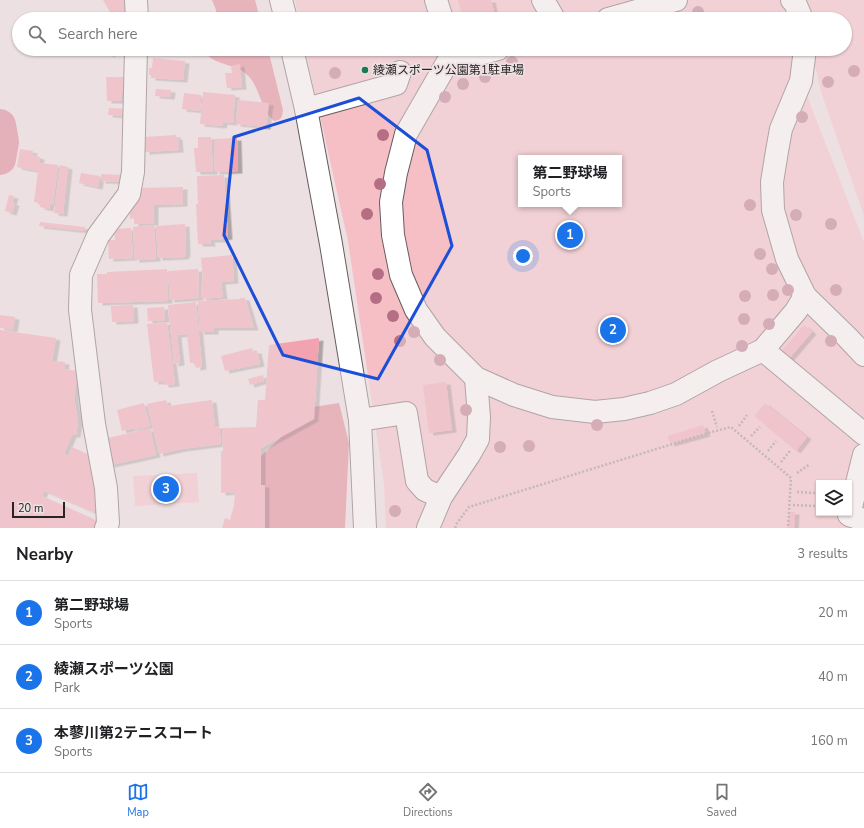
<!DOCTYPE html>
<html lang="en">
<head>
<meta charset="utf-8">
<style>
	:root { --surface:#fff; --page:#f2f2f2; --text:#202124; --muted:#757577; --line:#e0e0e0; --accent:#1a73e8 }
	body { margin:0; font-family:"Nunito Sans","Noto Sans JP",sans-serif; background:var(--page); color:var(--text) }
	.controls { position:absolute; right:12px; bottom:12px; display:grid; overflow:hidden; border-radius:0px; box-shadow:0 1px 3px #0004 }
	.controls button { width:36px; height:36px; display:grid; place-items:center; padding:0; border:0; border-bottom:1px solid var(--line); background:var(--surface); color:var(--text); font:20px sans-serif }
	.scale { position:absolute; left:12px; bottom:10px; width:53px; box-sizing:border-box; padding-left:4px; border:2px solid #282425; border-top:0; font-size:11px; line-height:14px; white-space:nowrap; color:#282425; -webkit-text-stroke:3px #ece0e2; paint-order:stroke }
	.you { position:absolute; left:523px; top:256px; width:14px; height:14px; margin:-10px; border:3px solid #fff; border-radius:50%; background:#1a73e8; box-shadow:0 0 0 6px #1a73e833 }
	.badge { display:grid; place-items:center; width:26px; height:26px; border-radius:50%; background:var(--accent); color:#fff; font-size:13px; font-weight:700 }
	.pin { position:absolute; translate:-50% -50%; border:2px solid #fff; box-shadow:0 1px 4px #0006 }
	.popup { position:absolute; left:518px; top:155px; width:104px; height:52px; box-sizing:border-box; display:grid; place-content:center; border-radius:0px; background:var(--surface); filter:drop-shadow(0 1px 3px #0005); font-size:13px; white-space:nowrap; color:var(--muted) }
	.popup b { font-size:15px; color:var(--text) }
	.popup::after { content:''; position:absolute; left:50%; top:100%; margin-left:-8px; border:8px solid transparent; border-top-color:var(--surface) }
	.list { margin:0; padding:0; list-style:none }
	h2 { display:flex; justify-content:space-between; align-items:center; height:52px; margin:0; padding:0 16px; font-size:17px }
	h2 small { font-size:13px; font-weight:400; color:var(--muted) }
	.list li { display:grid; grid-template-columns:26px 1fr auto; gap:12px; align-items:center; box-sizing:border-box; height:64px; padding:0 16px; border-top:1px solid var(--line) }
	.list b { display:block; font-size:15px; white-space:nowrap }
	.list p { margin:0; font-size:13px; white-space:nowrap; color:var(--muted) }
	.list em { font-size:13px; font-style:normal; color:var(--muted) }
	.icon { flex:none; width:22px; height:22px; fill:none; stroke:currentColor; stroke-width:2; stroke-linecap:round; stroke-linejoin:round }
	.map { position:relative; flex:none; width:864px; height:528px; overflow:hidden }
	.search { position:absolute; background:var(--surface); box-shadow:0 1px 3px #0004; left:12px; right:12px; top:12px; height:44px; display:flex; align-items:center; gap:10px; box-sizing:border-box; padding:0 14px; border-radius:22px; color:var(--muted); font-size:15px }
	.sheet { height:244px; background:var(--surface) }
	nav { display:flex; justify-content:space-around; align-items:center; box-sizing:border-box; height:56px; border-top:1px solid var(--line); background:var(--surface); font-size:11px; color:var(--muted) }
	nav a { display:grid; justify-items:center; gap:2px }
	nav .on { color:var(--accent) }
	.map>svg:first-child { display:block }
</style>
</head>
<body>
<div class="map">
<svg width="864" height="528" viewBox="0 0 864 528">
	<defs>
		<filter id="shadow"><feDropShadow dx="4.5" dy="2.5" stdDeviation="0" flood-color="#0004"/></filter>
	</defs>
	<rect width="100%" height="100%" fill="#ece0e2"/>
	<g fill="#f6bfc6" fill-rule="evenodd">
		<path d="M295 0H803L809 19H299Z"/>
		<path d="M807 0H864V216L821 92 814 60V49H845V19H813Z"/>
		<path d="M305 49H811L807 96 864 242V528H386L384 484 348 241ZM521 158H619V204H521ZM819 483H849V513H819Z"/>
		<path d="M197 473 199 502 135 506 133 476Z"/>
	</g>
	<g fill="#e07e8f">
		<path d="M212 0H255L260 19H216V10Z"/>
		<path d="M203 49H268L283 110C282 117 282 120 274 121 260 110 260 84 245 73 233 63 210 65 203 49Z"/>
		<path d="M339 403 349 443 345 528H247L260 457 313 407Z"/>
	</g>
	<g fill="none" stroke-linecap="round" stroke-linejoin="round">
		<path stroke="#d9788a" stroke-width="32" d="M0 125 3 142 0 159"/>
	</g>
	<g fill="#f3a2af" filter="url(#shadow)">
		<path d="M103 0H124L126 3 125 4 132 17 129 19H114Z"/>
		<path d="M458 0H491L494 12 463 19Z"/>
		<path d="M105 49H120L109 55Z"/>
		<path d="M153 58 185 61 183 80 151 78V75H149V68H152Z"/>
		<path d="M240 64 242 87 227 88 225 73H232L231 66Z"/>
		<path d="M106 77H129L130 93H122V101H107Z"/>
		<path d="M156 89 171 90 170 97 155 96Z"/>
		<path d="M203 92 235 95 233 123 223 122 222 126 200 124Z"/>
		<path d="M184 93 201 95 200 111 182 109Z"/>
		<path d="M238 100 269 103 266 127 236 124Z"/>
		<path d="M109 108 128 109V116L108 115Z"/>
		<path d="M176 135V137H178L179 150 145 152 144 137Z"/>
		<path d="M198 137H211L213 172H196L194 148H198Z"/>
		<path d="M237 138 238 171 215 172 214 139Z"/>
		<path d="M20 149 33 151 32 155 40 157 39 163 58 165 53 205 50 204 49 209 40 207V203L34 202 38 171 17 167Z"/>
		<path d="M60 165 68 167 63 214 54 213Z"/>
		<path d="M81 173 100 176 98 187 79 183Z"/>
		<path d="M101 174 124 175V182L101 181Z"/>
		<path d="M224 175 228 237 222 238V240H210L211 244H198L196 204H198L197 176Z"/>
		<path d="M183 187V204L154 205V223L134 224V218L130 219 129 202 133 188Z"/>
		<path d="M9 195 14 196 12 203H15L12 213 5 211Z"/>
		<path d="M40 222 85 227V231L39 226Z"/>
		<path d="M185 224 186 254 184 257 158 258 156 226Z"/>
		<path d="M154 225 156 259 135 260 133 227Z"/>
		<path d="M131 228 133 258 109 259 108 240H115L114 229Z"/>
		<path d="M232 255 234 281 221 282 223 297 202 299 201 282H203L201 258Z"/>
		<path d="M167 269 168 301 98 303 97 274H107V272Z"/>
		<path d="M198 269 199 298 170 300 168 271Z"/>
		<path d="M240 298H245L254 328H214V332H200L198 301 240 299Z"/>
		<path d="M196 302 202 367 196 368 195 363H190L187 334 177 335 180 363 174 364 168 305Z"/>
		<path d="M133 305 134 321 112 322 111 306Z"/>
		<path d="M164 307 165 320 148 321 147 308Z"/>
		<path d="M0 315 15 317 13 330 0 328Z"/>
		<path d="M167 322 175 384 164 385V381L154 382 147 324Z"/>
		<path d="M804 325 812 332 787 361 779 354Z"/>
		<path d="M0 330 56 338 52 361 65 362 64 369 78 371 74 398 78 421 76 435H72L64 454 68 456 72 447 100 460V496L93 512 44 491 42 496 98 521 97 528H0Z"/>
		<path d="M319 338 314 419 261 448V485H265V528H222L225 518 230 520 234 505 235 492 221 493V451H223L222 428 256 427 258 400H265L269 345Z"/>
		<path d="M252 348 253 351H257L260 364 225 371 221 356Z"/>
		<path d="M263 375 264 381 250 385 248 379Z"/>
		<path d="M446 382 452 430 429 433 423 385Z"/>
		<path d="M166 400 168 406 212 400 215 426H219L221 444 182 449 159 454 147 404Z"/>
		<path d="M144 403 150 426 134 430V428L122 431 117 410Z"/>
		<path d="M765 403 807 437 796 451 754 416Z"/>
		<path d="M703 425 706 434 670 444 668 436Z"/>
		<path d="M150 428 156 455 110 465 104 439Z"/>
		<path d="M789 512H795L794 528H788Z"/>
	</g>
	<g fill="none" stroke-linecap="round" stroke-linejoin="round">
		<defs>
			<g id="minor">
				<path d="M136 0 137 19"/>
				<path d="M281 0 286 19"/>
				<path d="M436 0 442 19"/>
				<path d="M543 0 554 19"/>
				<path d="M792 0 795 3 802 19"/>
				<path d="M608 19 676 0"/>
				<path d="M292 49 306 109 331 244 360 420 365 528"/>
				<path d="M498 49 447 63 406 134 396 173 391 202 393 235 401 275 416 310 435 337 476 378 514 395 552 407 595 412 624 409 650 403 676 394 718 371 763 350 796 311 805 296"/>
				<path d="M805 49 801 81 781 129 777 151 772 182 773 210 787 259 805 296 847 337 864 355"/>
				<path d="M306 109 396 84 400 72"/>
				<path d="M763 350 864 434"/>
				<path d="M360 420 406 413 417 481 425 490 441 497"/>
				<path d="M864 455 849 515 864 520"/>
				<path d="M106 528 108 523 106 488 94 424 80 310 81 275 98 236 129 194 133 172 136 49"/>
				<path d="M428 528 441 497 469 455 478 439 479 417 476 378"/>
			</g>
		</defs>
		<use href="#minor" stroke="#665c5d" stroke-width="24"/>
		<g stroke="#91898a" stroke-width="2.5" stroke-dasharray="2 2" stroke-linecap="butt">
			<path d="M712 411 717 427"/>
			<path d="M739 426 747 415"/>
			<path d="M751 436 760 427"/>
			<path d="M768 451 776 441"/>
			<path d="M781 462 790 451"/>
			<path d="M797 473 810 464"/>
			<path d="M797 492 815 493"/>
			<path d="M793 505 818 506"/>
			<path d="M455 528 457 523 469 507 708 433 731 427 791 478 788 528"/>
		</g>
		<use href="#minor" stroke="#fff" stroke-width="22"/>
	</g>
	<g fill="#b56f84">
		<circle cx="698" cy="12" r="6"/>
		<circle cx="512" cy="62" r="6"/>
		<circle cx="854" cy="71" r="6"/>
		<circle cx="335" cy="73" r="6"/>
		<circle cx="485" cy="77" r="6"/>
		<circle cx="828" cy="82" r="6"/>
		<circle cx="463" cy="84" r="6"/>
		<circle cx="445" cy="97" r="6"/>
		<circle cx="802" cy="117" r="6"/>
		<circle cx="383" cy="135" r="6"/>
		<circle cx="380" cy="184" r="6"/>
		<circle cx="750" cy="205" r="6"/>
		<circle cx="367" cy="214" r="6"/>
		<circle cx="796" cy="215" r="6"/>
		<circle cx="831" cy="224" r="6"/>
		<circle cx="760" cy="254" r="6"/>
		<circle cx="772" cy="269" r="6"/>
		<circle cx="378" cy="274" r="6"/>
		<circle cx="788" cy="290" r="6"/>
		<circle cx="836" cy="290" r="6"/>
		<circle cx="773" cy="295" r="6"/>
		<circle cx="745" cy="296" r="6"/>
		<circle cx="376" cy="298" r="6"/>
		<circle cx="393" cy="316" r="6"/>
		<circle cx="744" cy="319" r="6"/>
		<circle cx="769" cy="324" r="6"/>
		<circle cx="414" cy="332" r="6"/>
		<circle cx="400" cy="341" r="6"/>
		<circle cx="831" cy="341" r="6"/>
		<circle cx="742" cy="346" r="6"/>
		<circle cx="440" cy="360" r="6"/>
		<circle cx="466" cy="410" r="6"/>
		<circle cx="597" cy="425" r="6"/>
		<circle cx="529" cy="446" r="6"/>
		<circle cx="500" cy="447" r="6"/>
		<circle cx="395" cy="511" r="6"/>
	</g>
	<path d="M0 0H864V528H0ZM359 98 427 150 452 246 378 379 283 355 224 235 234 137Z" fill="#ece0e2" fill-opacity=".55" fill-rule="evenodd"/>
	<path fill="none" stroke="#1d4ed8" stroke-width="3" stroke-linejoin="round" d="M359 98 427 150 452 246 378 379 283 355 224 235 234 137Z"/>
	<circle fill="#197950" stroke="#ece0e2" stroke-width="1.5" cx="365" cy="70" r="4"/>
	<g text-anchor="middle" stroke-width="3.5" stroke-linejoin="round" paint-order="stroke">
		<g font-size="12" fill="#282425" stroke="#ece0e2" text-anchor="start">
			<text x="373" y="74">綾瀬スポーツ公園第1駐車場</text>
		</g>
	</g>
</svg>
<div class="controls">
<button><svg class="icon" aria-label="layers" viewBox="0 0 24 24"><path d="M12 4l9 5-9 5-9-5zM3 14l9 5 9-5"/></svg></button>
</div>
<div class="scale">20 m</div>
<div class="you"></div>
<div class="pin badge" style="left:570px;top:235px">1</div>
<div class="popup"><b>第二野球場</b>Sports</div>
<div class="pin badge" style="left:613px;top:330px">2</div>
<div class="pin badge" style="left:166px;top:489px">3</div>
<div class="search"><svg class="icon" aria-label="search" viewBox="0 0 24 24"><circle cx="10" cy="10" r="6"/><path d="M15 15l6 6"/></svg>Search here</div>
</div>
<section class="sheet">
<h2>Nearby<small>3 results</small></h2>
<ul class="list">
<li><span class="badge">1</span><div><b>第二野球場</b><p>Sports</p></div><em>20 m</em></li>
<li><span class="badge">2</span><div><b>綾瀬スポーツ公園</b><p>Park</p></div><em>40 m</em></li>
<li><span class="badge">3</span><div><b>本蓼川第2テニスコート</b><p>Sports</p></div><em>160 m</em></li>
</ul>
</section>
<nav>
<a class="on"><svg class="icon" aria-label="map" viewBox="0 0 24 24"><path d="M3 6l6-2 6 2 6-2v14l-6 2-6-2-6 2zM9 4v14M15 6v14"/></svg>Map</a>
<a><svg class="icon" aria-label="directions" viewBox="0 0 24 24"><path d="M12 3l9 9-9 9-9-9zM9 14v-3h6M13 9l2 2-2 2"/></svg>Directions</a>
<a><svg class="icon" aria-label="saved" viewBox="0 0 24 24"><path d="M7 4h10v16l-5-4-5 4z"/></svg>Saved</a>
</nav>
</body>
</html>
